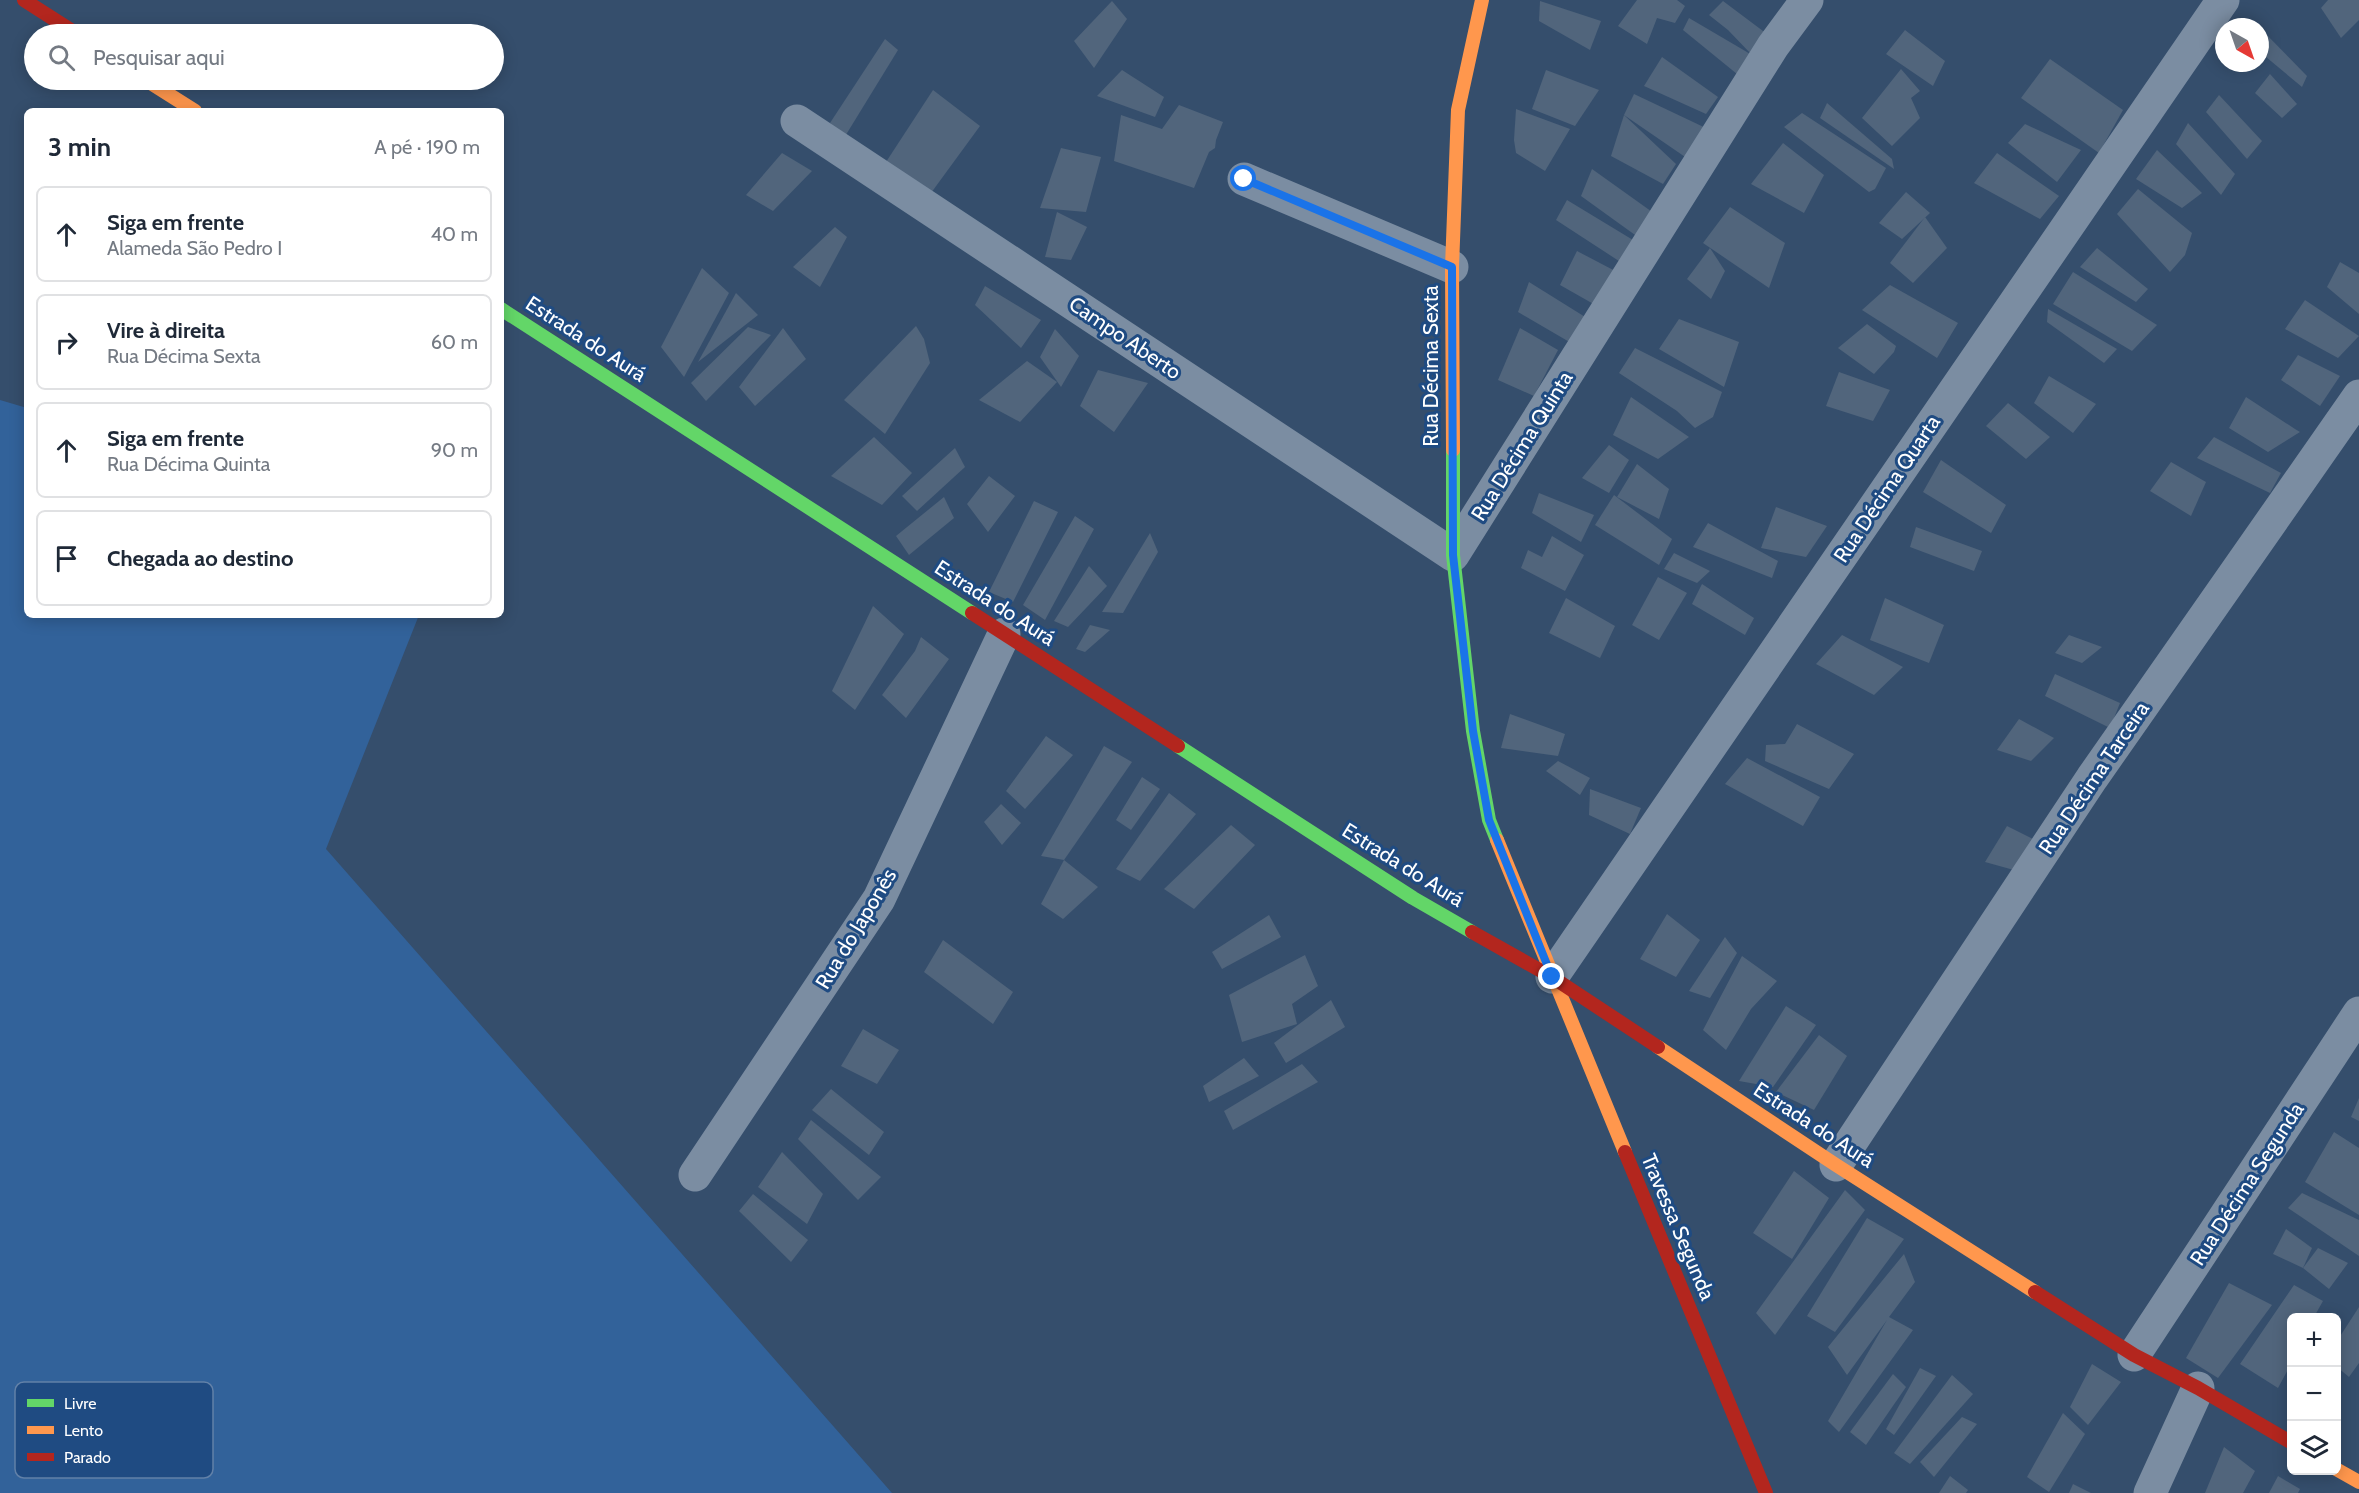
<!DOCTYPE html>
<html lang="pt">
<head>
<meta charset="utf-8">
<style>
	:root { --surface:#fff; --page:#f2f2f3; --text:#1f2937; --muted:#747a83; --line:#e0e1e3 }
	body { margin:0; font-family:Cabin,sans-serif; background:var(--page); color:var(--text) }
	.controls { position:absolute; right:18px; bottom:18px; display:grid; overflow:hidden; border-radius:9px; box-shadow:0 3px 15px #0003 }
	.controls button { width:54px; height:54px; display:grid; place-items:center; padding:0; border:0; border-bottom:2px solid var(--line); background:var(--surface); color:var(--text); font:30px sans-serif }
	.compass { position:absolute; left:2215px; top:18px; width:54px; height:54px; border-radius:50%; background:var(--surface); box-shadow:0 3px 15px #0003; rotate:140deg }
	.stop { position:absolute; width:18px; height:18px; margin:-14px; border:4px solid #1a73e8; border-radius:50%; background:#fff }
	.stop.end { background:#1a73e8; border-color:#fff; box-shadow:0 2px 6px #0008 }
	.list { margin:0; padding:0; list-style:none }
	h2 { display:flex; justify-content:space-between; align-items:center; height:78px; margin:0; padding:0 24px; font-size:26px }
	h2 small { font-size:20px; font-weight:400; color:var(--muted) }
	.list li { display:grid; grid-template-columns:39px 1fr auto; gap:18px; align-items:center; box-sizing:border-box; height:96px; margin:0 12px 12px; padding:0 12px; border:2px solid var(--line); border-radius:9px }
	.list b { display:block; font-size:22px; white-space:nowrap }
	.list p { margin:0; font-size:20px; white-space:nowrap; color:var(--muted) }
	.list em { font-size:20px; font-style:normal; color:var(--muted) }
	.icon { flex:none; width:33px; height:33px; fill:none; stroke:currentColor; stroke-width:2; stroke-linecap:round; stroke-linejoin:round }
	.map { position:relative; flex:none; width:2359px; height:1493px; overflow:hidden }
	.search { position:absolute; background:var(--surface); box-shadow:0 3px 15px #0003; left:24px; top:24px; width:480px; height:66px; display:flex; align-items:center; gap:15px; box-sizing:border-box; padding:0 21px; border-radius:33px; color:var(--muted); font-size:22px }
	.panel { position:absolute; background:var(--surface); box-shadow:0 3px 15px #0003; left:24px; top:108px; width:480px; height:510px; border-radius:9px }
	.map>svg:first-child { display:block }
</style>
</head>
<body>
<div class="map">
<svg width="2359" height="1493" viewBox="0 0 2359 1493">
	<rect width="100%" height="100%" fill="#354e6c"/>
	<path fill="#32629a" d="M0 400 27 408V615H419L326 849 892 1493H0Z"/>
	<g fill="#51657c">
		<path d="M1637 0H1677L1685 6 1675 23 1657 18 1647 44 1618 26Z"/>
		<path d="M2328 0H2359V20L2341 38 2321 8Z"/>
		<path d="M1112 1 1127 19 1094 68 1074 41Z"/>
		<path d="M1540 1 1601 21 1590 50 1539 21Z"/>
		<path d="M1723 1 1767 34 1752 55 1728 30 1709 15Z"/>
		<path d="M1689 18 1752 55 1737 74 1683 30Z"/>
		<path d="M2260 28 2307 76 2302 87 2260 52Z"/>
		<path d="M1905 30 1945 61 1933 86 1886 54Z"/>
		<path d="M885 39 898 50 844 138 830 123Z"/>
		<path d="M1662 57 1718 97 1706 114 1644 86Z"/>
		<path d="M2050 59 2123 110 2099 153 2021 98Z"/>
		<path d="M1901 69 1920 91 1911 98 1920 118 1892 146 1862 118Z"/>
		<path d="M1122 70 1164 97 1155 117 1097 96Z"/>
		<path d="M1546 70 1599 90 1575 126 1532 109Z"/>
		<path d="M2270 74 2297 104 2282 118 2255 93Z"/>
		<path d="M933 90 980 126 931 193 886 162Z"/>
		<path d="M1634 94 1710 130 1691 161 1624 115Z"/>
		<path d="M2219 95 2262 141 2247 159 2206 112Z"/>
		<path d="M1827 103 1892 159 1894 169 1820 118Z"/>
		<path d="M1179 105 1223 122 1216 140 1215 148 1209 152 1194 188 1114 161 1121 115 1162 129Z"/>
		<path d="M1516 109 1570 129 1545 171 1516 153 1514 140Z"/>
		<path d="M1802 113 1886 168 1875 189 1869 192 1784 127Z"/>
		<path d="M1624 115 1676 164 1663 184 1611 156Z"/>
		<path d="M2188 123 2235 174 2221 195 2176 144Z"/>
		<path d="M2025 124 2081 150 2057 182 2008 143Z"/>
		<path d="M1783 143 1824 175 1804 213 1751 184Z"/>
		<path d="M1061 148 1101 157 1086 212 1040 208Z"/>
		<path d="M2157 150 2202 193 2182 208 2136 179Z"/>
		<path d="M782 153 812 171 773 211 746 195Z"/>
		<path d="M1997 153 2059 196 2040 219 1974 183Z"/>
		<path d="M1592 169 1655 214 1642 240 1581 196Z"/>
		<path d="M2138 189 2192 233 2185 255 2170 272 2117 214Z"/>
		<path d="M1906 192 1930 213 1902 239 1879 223Z"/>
		<path d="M1567 200 1633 240 1622 263 1556 220Z"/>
		<path d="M1730 207 1785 243 1769 288 1703 243Z"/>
		<path d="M1057 212 1087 227 1071 260 1045 257Z"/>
		<path d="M1925 217 1947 248 1913 283 1890 263Z"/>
		<path d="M835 227 847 237 820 287 793 267Z"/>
		<path d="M1710 248 1725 271 1711 299 1687 279Z"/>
		<path d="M2097 248 2148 289 2136 302 2080 267Z"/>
		<path d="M1577 251 1619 273 1597 306 1560 285Z"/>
		<path d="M2340 262 2359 273V314L2327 287Z"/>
		<path d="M702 268 729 293 684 377 661 347Z"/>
		<path d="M2073 272 2157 325 2132 351 2053 304Z"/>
		<path d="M1529 282 1590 320 1578 347 1518 312Z"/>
		<path d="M1890 285 1958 323 1937 358 1862 310Z"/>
		<path d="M985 286 1041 320 1021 348 975 305Z"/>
		<path d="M736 293 758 315 698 362Z"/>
		<path d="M2305 300 2359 336 2338 358 2285 329Z"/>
		<path d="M2048 309 2117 349 2104 363 2047 322Z"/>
		<path d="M1679 319 1739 342 1724 387 1659 349Z"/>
		<path d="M1867 324 1896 346 1894 352 1874 374 1838 348Z"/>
		<path d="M916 326 924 339 930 363 885 434 844 400Z"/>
		<path d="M748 327 771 335 706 401 691 383Z"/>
		<path d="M783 328 806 359 755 406 739 387Z"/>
		<path d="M1520 328 1558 350 1534 396 1498 380Z"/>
		<path d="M1055 329 1079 356 1061 387 1040 357Z"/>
		<path d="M1635 348 1722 392 1713 417 1695 428 1677 411 1619 373Z"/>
		<path d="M2298 355 2340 376 2320 406 2281 380Z"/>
		<path d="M1027 361 1057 382 1020 422 979 400Z"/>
		<path d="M1098 370 1148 383 1114 432 1080 406Z"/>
		<path d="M1839 372 1890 390 1873 421 1826 406Z"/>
		<path d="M2049 376 2096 404 2073 433 2034 403Z"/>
		<path d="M1631 397 1689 437 1658 459 1613 435Z"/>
		<path d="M2246 397 2295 429 2300 432 2268 452 2229 428Z"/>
		<path d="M2008 403 2050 437 2026 459 1986 426Z"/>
		<path d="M874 437 912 473 882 505 831 476Z"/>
		<path d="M2214 437 2281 473 2270 493 2197 458Z"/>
		<path d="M1609 445 1629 460 1609 493 1582 478Z"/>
		<path d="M955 448 965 467 917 511 902 496Z"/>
		<path d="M1941 460 2006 505 1991 533 1923 492Z"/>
		<path d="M2171 462 2206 482 2191 516 2150 491Z"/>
		<path d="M1637 464 1669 489 1659 519 1617 497Z"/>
		<path d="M989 476 1015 496 988 532 967 504Z"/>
		<path d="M1539 493 1594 515 1581 542 1532 513Z"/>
		<path d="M1614 495 1672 539 1659 565 1595 525Z"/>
		<path d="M944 497 954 518 909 555 896 536Z"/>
		<path d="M1034 501 1058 512 1013 602 989 592Z"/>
		<path d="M1776 507 1827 526 1806 557 1761 548Z"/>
		<path d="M1075 516 1094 529 1045 620 1023 605Z"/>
		<path d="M1708 523 1778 561 1772 578 1693 547Z"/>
		<path d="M1916 527 1982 551 1974 571 1910 547Z"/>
		<path d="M1150 533 1158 552 1123 613 1102 612Z"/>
		<path d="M1552 536 1584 555 1565 591 1521 568 1528 550 1542 557Z"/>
		<path d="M1674 553 1710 571 1697 583 1664 569Z"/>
		<path d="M1089 566 1107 586 1068 627 1054 621Z"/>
		<path d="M1658 577 1687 593 1659 640 1632 625Z"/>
		<path d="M1702 584 1754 618 1745 635 1692 604Z"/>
		<path d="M1566 598 1615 626 1600 658 1549 633Z"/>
		<path d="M1885 598 1944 625 1929 663 1870 640Z"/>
		<path d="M873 606 904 634 855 710 832 691Z"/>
		<path d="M1090 625 1110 630 1085 652 1076 649Z"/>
		<path d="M1842 635 1903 667 1874 695 1816 664Z"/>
		<path d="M2069 635 2102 647 2082 663 2055 653Z"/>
		<path d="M921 637 949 659 906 718 882 695 915 651Z"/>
		<path d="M2055 674 2120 703 2110 728 2045 696Z"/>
		<path d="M1510 714 1565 734 1558 756 1501 748Z"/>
		<path d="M2019 719 2054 738 2031 761 1997 750Z"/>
		<path d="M1797 724 1854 754 1829 789 1765 761 1766 745 1785 744Z"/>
		<path d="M1046 736 1073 755 1025 809 1006 791Z"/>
		<path d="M1104 746 1132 762 1064 860 1041 856Z"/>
		<path d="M1747 758 1820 797 1803 826 1725 784Z"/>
		<path d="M1558 761 1590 778 1580 795 1546 771Z"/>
		<path d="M1142 777 1160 789 1131 830 1116 820Z"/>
		<path d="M1590 789 1641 808 1630 834 1589 815Z"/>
		<path d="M1169 793 1196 814 1140 881 1116 869Z"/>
		<path d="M1001 804 1021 823 1002 845 984 822Z"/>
		<path d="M1231 825 1255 845 1194 909 1164 889Z"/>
		<path d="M2007 826 2037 841 2021 872 1985 862Z"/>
		<path d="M1064 860 1098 887 1063 919 1041 904Z"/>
		<path d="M1667 914 1700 940 1676 977 1640 959Z"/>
		<path d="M1269 915 1281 937 1222 969 1212 952Z"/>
		<path d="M1725 937 1737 953 1710 998 1689 991Z"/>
		<path d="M943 940 1013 992 993 1024 924 972Z"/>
		<path d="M1305 955 1318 986 1292 1004 1297 1024 1242 1042 1229 995Z"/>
		<path d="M1742 956 1777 981 1751 1009 1726 1050 1703 1030Z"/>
		<path d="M1331 1000 1345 1027 1286 1063 1274 1043Z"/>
		<path d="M1786 1006 1816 1025 1773 1087 1739 1081Z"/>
		<path d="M863 1029 899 1050 877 1084 841 1066Z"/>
		<path d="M1819 1035 1847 1056 1814 1110 1776 1092Z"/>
		<path d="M1244 1058 1259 1076 1209 1102 1203 1086Z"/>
		<path d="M1302 1064 1318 1082 1233 1130 1224 1111Z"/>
		<path d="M831 1089 884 1132 869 1155 812 1110Z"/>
		<path d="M2359 1098V1121L2351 1117Z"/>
		<path d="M811 1120 881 1177 858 1200 798 1139Z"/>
		<path d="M2334 1132 2359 1148V1215L2305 1182Z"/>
		<path d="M782 1152 823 1194 807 1224 758 1187Z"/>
		<path d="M1794 1171 1829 1198 1792 1259 1753 1233Z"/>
		<path d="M1845 1190 1865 1210 1775 1335 1756 1313Z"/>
		<path d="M2302 1193 2359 1220V1256L2288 1208Z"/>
		<path d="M753 1194 808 1240 791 1262 739 1211Z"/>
		<path d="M1867 1218 1904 1239 1835 1332 1807 1316Z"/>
		<path d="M2286 1229 2312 1248 2303 1268 2273 1254Z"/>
		<path d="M2318 1248 2348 1263 2329 1289 2303 1268Z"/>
		<path d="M1904 1254 1915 1282 1889 1317 1913 1330 1839 1432 1828 1421 1887 1320 1847 1375 1828 1347Z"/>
		<path d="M2229 1283 2272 1305 2218 1378 2186 1358Z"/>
		<path d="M2294 1285 2323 1301 2314 1317 2292 1318V1362L2278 1388 2240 1364Z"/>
		<path d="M2359 1307V1363L2349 1377 2337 1367V1341Z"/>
		<path d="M2092 1364 2121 1382 2088 1425 2070 1407Z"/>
		<path d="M1920 1368 1936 1376 1894 1435 1886 1429Z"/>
		<path d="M1893 1374 1906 1387 1866 1445 1850 1432Z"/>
		<path d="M1952 1375 1973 1394 1910 1464 1894 1453Z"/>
		<path d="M2063 1413 2085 1434 2049 1492 2027 1477Z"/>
		<path d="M1962 1417 1977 1424 1934 1477 1920 1462Z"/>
		<path d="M2224 1447 2255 1471 2243 1493H2205Z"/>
		<path d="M1950 1476 1968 1490 1966 1493H1939Z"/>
		<path d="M2278 1476 2300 1489 2298 1493H2269Z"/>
		<path d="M2073 1484 2091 1493H2069Z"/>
	</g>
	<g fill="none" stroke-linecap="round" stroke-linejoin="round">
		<g stroke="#7b8da2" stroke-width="33">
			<path d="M797 121 1453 555 1773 46 1807 0"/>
			<path d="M1244 179 1452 267"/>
			<path d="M1552 977 2223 0"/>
			<path d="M1836 1165 2092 778 2359 396"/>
			<path d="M695 1175 879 899 1004 634"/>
			<path d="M2134 1355 2359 1013"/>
			<path d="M2150 1493 2198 1388"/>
		</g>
		<g stroke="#63d668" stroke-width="14">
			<path d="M501 309 972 613"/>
			<path d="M1453 450V555L1473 731 1489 820 1497 840"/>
			<path d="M1178 746 1413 898 1472 932"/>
		</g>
		<g stroke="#ff974d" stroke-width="14">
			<path d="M146 80 195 111"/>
			<path d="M1453 450 1452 267 1458 110 1482 0"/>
			<path d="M1497 840 1625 1152"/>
			<path d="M1658 1047 1836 1165 2035 1292"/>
			<path d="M2336 1469 2359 1482"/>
		</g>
		<g stroke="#b3261e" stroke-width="14">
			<path d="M24 0 77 34"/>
			<path d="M972 613 1178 746"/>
			<path d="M1472 932 1552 977 1658 1047"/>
			<path d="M1625 1152 1766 1493"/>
			<path d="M2035 1292 2134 1355 2198 1388 2292 1443"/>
		</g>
	</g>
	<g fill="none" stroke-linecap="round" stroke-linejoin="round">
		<path stroke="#1a73e8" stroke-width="8" d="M1244 179 1452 267 1453 555 1473 731 1489 820 1552 977"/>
	</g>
	<g text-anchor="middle" stroke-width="6" stroke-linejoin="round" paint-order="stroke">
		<g font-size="21" fill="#fff" stroke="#1f4b82">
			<text transform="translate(1125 338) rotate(34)" y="7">Campo Aberto</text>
			<text transform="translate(586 339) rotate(33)" y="7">Estrada do Aurá</text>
			<text transform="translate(1431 366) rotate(-90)" y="7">Rua Décima Sexta</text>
			<text transform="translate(1522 446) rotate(-58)" y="7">Rua Décima Quinta</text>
			<text transform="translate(1887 489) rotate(-56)" y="7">Rua Décima Quarta</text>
			<text transform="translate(995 603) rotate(33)" y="7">Estrada do Aurá</text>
			<text transform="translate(2094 778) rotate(-56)" y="7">Rua Décima Tarceira</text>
			<text transform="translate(1403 865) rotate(32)" y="7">Estrada do Aurá</text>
			<text transform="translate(856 929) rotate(-59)" y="7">Rua do Japonês</text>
			<text transform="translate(1814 1125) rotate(33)" y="7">Estrada do Aurá</text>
			<text transform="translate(2247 1184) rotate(-57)" y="7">Rua Décima Segunda</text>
			<text transform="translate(1678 1227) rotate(67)" y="7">Travessa Segunda</text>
		</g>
	</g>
	<rect x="15" y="1382" width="198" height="96" rx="9" fill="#1f4b82" stroke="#6281a8" stroke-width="1.5"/>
	<rect x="27" y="1399" width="27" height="8" fill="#63d668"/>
	<rect x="27" y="1426" width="27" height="8" fill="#ff974d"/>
	<rect x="27" y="1453" width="27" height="8" fill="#b3261e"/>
	<g font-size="16" fill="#fff">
		<text x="64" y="1409">Livre</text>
		<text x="64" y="1436">Lento</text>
		<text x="64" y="1463">Parado</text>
	</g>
</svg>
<div class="controls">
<button>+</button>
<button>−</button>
<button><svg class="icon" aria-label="layers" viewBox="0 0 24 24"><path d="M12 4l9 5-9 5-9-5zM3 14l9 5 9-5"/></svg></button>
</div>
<svg class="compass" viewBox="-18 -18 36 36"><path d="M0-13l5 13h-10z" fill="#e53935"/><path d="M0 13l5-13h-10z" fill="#747a83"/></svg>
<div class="stop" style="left:1244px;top:179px"></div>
<div class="stop end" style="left:1552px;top:977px"></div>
<div class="search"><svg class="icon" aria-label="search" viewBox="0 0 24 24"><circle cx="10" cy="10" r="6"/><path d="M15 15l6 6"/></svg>Pesquisar aqui</div>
<section class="panel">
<h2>3 min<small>A pé · 190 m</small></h2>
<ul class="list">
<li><svg class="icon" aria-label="ahead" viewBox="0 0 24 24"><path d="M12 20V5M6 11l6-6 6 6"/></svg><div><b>Siga em frente</b><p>Alameda São Pedro I</p></div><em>40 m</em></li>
<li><svg class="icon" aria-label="right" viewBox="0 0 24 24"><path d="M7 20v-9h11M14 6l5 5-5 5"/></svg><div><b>Vire à direita</b><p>Rua Décima Sexta</p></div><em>60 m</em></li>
<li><svg class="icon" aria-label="ahead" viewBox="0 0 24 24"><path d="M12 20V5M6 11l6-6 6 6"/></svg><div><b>Siga em frente</b><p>Rua Décima Quinta</p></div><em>90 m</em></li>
<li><svg class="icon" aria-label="arrive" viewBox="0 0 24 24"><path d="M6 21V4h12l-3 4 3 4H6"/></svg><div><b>Chegada ao destino</b></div></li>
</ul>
</section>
</div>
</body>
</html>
